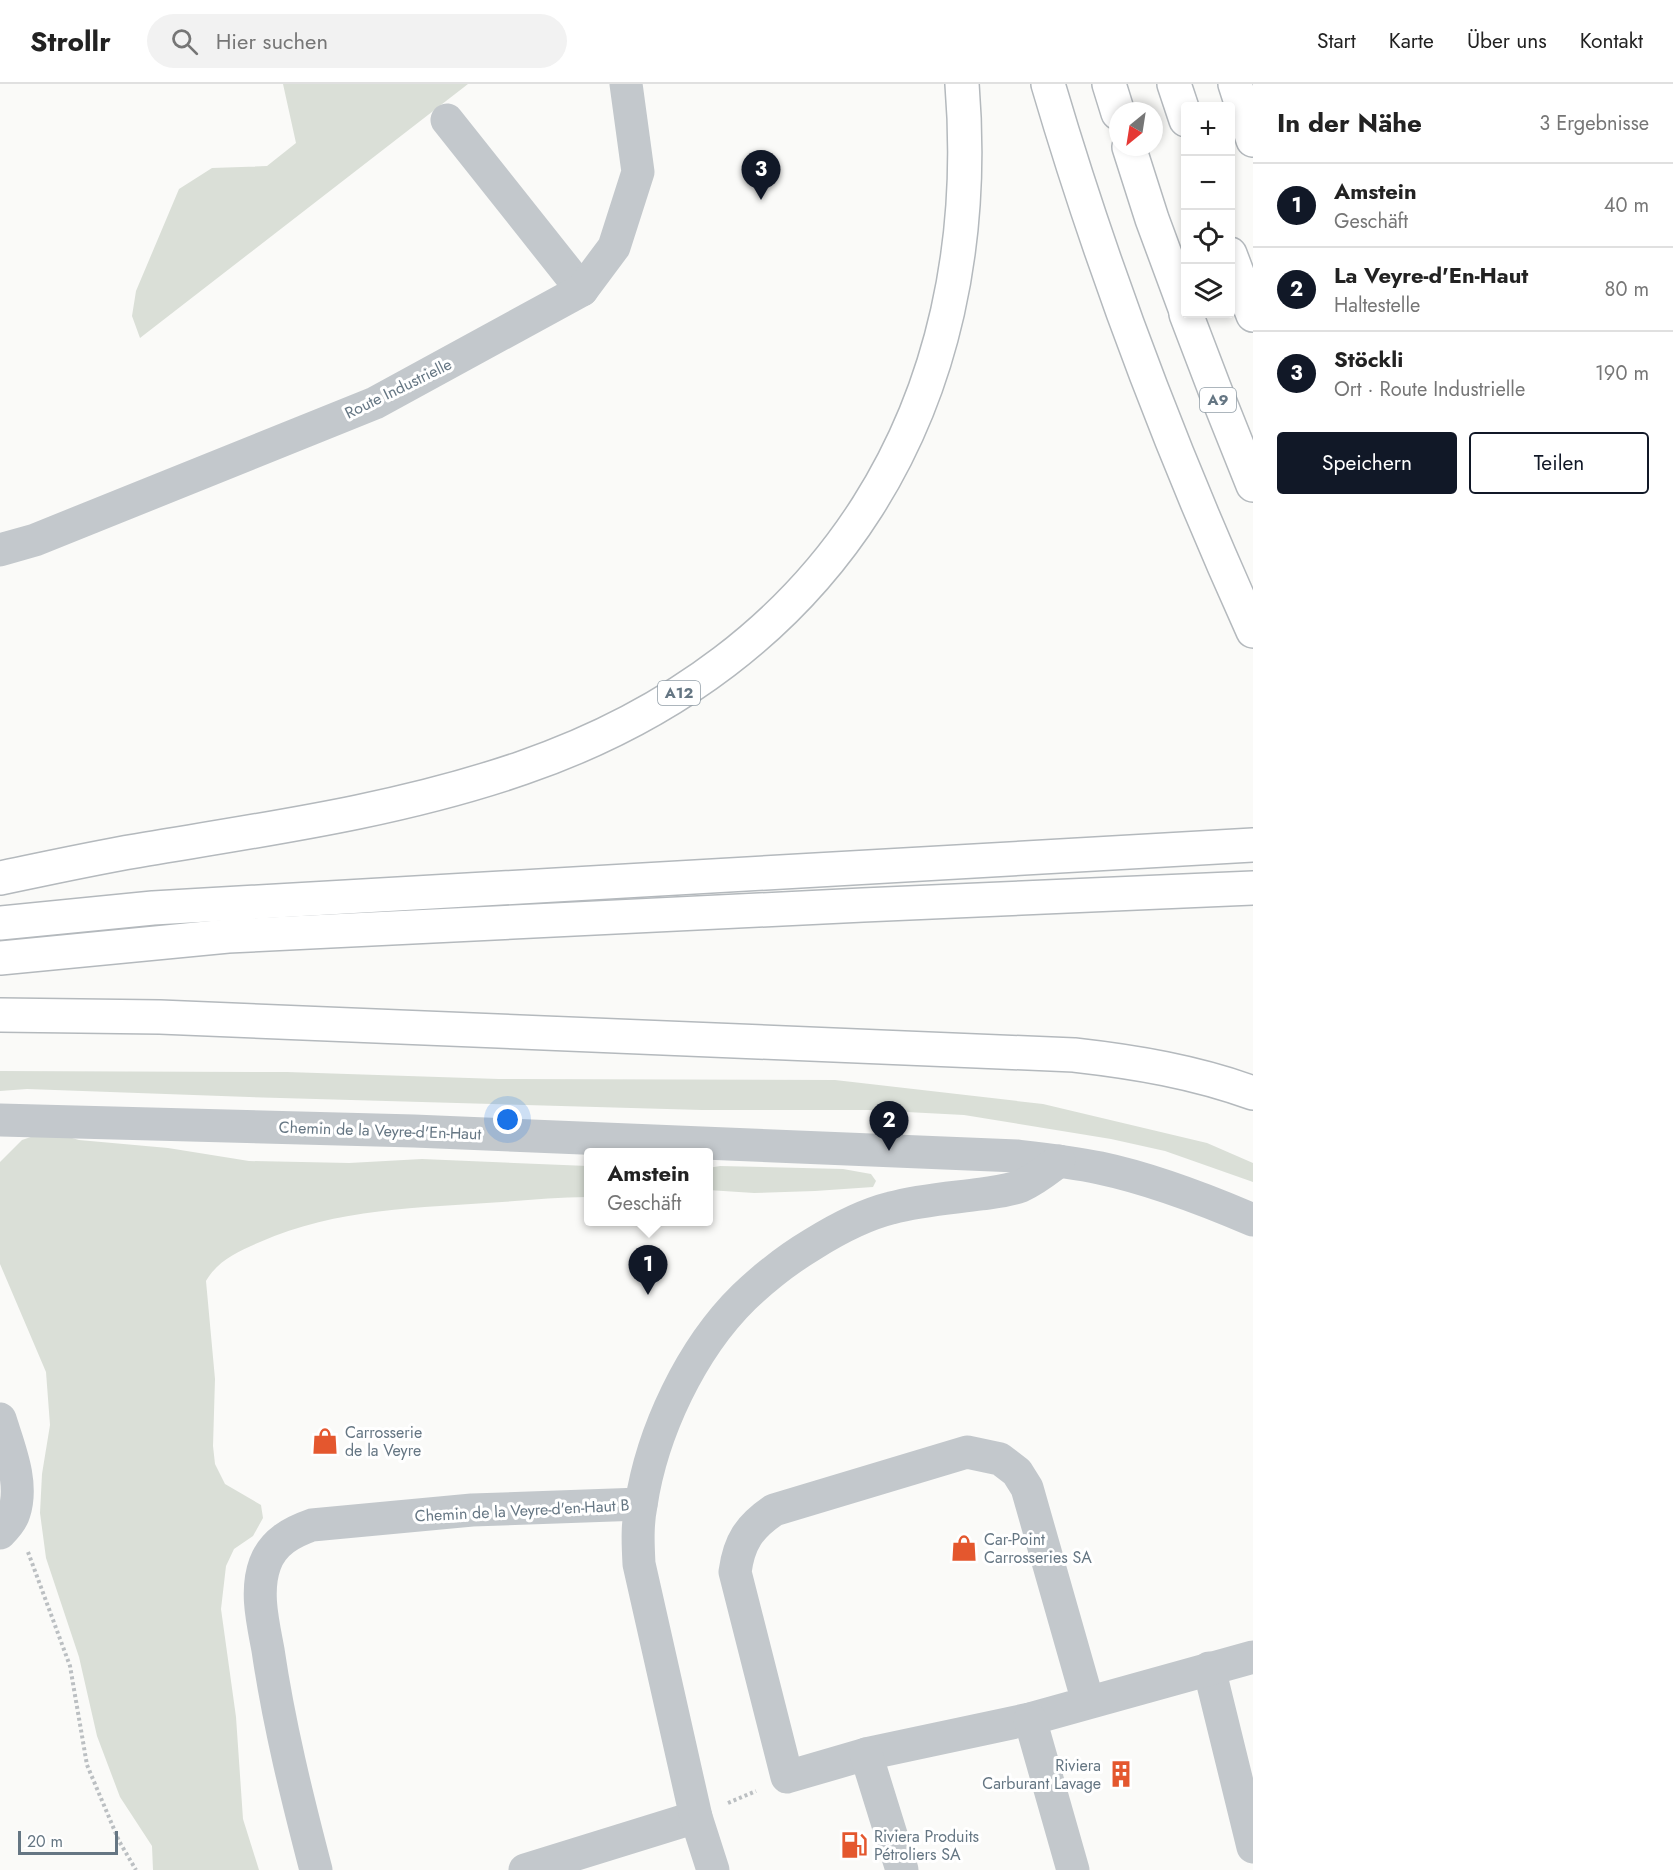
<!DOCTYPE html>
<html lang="de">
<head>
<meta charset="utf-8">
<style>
	:root { --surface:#fff; --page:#f2f2f2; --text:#222; --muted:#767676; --line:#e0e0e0; --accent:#111827 }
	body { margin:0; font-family:Jost,sans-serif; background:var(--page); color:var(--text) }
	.controls { position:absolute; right:18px; top:18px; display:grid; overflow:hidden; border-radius:6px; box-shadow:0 3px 9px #0003 }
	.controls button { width:54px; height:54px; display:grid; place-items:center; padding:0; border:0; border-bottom:2px solid var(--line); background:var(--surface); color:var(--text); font:30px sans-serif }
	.compass { position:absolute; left:1109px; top:18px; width:54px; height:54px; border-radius:50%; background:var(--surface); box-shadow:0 3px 9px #0003; rotate:210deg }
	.scale { position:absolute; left:18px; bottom:15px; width:100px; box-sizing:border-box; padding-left:6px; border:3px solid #657683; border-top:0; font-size:16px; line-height:21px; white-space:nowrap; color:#657683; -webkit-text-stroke:4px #fff; paint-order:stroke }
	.you { position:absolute; left:508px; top:1036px; width:21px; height:21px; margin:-15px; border:4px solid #fff; border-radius:50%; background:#1a73e8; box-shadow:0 0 0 9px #1a73e833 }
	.badge { display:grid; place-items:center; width:39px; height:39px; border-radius:50%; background:var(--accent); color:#fff; font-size:20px; font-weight:700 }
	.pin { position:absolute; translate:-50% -50px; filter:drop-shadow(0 2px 3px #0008) }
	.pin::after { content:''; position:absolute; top:32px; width:21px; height:18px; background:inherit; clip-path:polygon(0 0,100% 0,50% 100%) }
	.popup { position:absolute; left:584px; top:1064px; width:129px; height:78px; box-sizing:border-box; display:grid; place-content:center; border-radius:6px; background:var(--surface); filter:drop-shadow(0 2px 4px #0005); font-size:20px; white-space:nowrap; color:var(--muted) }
	.popup b { font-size:22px; color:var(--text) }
	.popup::after { content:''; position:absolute; left:50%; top:100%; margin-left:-12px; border:12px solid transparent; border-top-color:var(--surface) }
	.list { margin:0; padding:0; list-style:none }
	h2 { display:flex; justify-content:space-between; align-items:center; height:78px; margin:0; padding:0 24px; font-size:26px }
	h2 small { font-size:20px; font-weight:400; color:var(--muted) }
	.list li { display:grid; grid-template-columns:39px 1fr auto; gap:18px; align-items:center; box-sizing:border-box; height:84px; padding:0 24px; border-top:2px solid var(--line) }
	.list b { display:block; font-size:22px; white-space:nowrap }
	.list p { margin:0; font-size:20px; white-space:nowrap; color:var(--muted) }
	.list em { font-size:20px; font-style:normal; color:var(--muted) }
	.actions { display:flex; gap:12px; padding:18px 24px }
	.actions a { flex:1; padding:14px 0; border:2px solid var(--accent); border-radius:6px; text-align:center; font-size:21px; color:var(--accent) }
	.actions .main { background:var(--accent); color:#fff }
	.icon { flex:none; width:33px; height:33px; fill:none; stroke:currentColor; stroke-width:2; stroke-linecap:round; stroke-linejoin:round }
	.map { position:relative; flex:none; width:1253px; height:1786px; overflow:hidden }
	header { display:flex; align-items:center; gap:36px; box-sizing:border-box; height:84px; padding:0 30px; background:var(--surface); border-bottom:2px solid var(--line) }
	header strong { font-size:28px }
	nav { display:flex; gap:33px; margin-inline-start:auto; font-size:21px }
	.search { width:420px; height:54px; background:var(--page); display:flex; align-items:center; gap:15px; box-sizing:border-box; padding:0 21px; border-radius:33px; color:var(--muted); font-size:22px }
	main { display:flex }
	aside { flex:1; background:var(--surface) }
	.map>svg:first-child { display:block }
</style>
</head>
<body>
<header>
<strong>Strollr</strong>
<div class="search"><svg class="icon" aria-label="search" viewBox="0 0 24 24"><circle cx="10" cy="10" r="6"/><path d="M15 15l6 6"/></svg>Hier suchen</div>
<nav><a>Start</a><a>Karte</a><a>Über uns</a><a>Kontakt</a></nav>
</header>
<main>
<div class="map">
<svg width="1253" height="1786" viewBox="0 0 1253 1786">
	<rect width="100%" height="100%" fill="#fafaf8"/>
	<g fill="#dadfd7">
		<path d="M283 0H468L140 254 132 232 136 207 179 105 212 84 267 82 296 59Z"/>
		<path d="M0 987 287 988 499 995 835 996 1043 1020 1207 1059 1253 1079V1098L1165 1067 1111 1055 964 1031 868 1026H702L249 1013 27 1005 0 1007Z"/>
		<path d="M48 1047 79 1056 168 1064 249 1077 349 1079 422 1075 588 1082V1113C559 1113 531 1116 502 1118 419 1124 337 1124 260 1158 239 1167 218 1176 206 1197L215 1295 213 1362 215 1380 225 1400 261 1421 263 1434 253 1452 234 1465 226 1482 221 1525 236 1633 243 1735 259 1786H153L152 1762 120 1713 97 1652 79 1573 46 1474 40 1429 42 1390 50 1341 46 1288 0 1180V1078L22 1056Z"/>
		<path d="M720 1082 843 1085 871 1090 876 1097 873 1103 815 1107 754 1109 708 1106V1084Z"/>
	</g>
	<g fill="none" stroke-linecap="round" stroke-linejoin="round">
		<defs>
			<g id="highway">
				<path d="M1048 0C1103 187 1173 370 1253 547"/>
				<path d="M1109 0 1118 29"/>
				<path d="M1174 0 1186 36"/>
				<path d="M1235 0 1253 56"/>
				<path d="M1129 63 1152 135 1186 227"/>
				<path d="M1230 170 1253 231"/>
				<path d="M1186 230 1215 306 1253 401"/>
				<path d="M0 794C49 784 98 773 147 765 273 744 400 726 522 684 830 578 988 322 962 0"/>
				<path d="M0 839 153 824 1253 761"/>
				<path d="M0 874 228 852 863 821 1253 804"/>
				<path d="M0 931 160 933 1074 971C1136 978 1195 988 1253 1009"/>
			</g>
		</defs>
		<use href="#highway" stroke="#b4b9bd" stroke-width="36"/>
		<g stroke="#bbbfc2" stroke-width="4" stroke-dasharray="3 3" stroke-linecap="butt">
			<path d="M28 1468 70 1582 87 1681 119 1757 136 1786"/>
			<path d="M728 1719 756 1707"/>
		</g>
		<g stroke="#c3c8cc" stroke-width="33">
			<path d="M447 36 582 206"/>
			<path d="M0 466 35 456 375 319 582 206 614 163 638 88 626 0"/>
			<path d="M0 1036 414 1047 1017 1072C1044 1075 1072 1078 1100 1084 1152 1095 1204 1115 1253 1136"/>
			<path d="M0 1335C9 1364 24 1399 14 1429 12 1436 5 1444 0 1449"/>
			<path d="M1209 1584 1253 1763"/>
			<path d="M1088 1618 1027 1404 1017 1388 1000 1375 967 1368 774 1426C749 1443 739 1458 735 1488L787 1693 866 1670 1030 1635 1253 1573"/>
			<path d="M1030 1635 1073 1786"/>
			<path d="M866 1670 902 1786"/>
			<path d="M316 1786C297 1713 279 1641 268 1566 263 1539 255 1507 265 1480 273 1458 292 1448 312 1441L472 1426 641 1420"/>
			<path d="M525 1786 696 1733"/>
			<path d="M713 1786 696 1733 639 1480C638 1461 637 1441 641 1421 652 1348 691 1265 744 1213 765 1193 788 1175 813 1160 837 1145 863 1131 891 1124 920 1116 951 1114 981 1110 994 1108 1008 1107 1021 1102 1035 1096 1047 1086 1059 1077"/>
		</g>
		<use href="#highway" stroke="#fff" stroke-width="33"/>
	</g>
	<defs>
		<symbol id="shop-bare" viewBox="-9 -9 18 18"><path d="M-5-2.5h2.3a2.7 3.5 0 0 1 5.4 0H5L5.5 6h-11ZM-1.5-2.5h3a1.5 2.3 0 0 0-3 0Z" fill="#e4572e" stroke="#fff" stroke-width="2.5" paint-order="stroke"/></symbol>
		<symbol id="building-bare" viewBox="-9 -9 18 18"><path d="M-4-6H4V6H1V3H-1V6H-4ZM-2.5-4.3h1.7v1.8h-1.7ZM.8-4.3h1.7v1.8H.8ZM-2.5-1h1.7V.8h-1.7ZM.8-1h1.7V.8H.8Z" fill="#e4572e" stroke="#fff" stroke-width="2.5" paint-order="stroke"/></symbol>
		<symbol id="fuel-bare" viewBox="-9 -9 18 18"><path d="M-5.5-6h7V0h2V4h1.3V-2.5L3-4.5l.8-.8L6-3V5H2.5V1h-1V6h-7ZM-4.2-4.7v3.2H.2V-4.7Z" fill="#e4572e" stroke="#fff" stroke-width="2.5" paint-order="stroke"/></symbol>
	</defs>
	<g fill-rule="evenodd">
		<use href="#shop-bare" x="306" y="1338" width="38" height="38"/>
		<use href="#shop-bare" x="945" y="1445" width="38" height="38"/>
		<use href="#building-bare" x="1102" y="1671" width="38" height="38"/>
		<use href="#fuel-bare" x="835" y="1742" width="38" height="38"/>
	</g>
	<g text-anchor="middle" stroke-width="6" stroke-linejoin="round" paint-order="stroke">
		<g fill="#fff" stroke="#939fa8" stroke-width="1.5">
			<rect x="1200" y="304" width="36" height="24" rx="4.5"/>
			<rect x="658" y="597" width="42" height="24" rx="4.5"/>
		</g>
		<g font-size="15" font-weight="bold" fill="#657683">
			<text x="1218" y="321">A9</text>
			<text x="679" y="614">A12</text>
		</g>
		<g font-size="16" fill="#657683" stroke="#fff">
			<text transform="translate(398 304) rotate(-26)" y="6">Route Industrielle</text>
			<text transform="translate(380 1046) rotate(2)" y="6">Chemin de la Veyre-d'En-Haut</text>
			<text transform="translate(522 1426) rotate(-3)" y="6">Chemin de la Veyre-d'en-Haut B</text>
		</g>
		<g font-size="16" fill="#657683" stroke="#fff" text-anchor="start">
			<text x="345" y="1354">Carrosserie<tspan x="345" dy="18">de la Veyre</tspan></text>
			<text x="984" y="1461">Car-Point<tspan x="984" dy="18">Carrosseries SA</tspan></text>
			<text x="1101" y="1687" text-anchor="end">Riviera<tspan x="1101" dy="18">Carburant Lavage</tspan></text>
			<text x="874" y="1758">Riviera Produits<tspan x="874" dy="18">Pétroliers SA</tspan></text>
		</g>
	</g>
</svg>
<div class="controls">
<button>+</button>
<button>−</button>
<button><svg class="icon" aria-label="locate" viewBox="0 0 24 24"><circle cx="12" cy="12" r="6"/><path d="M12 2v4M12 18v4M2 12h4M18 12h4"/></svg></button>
<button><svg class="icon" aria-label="layers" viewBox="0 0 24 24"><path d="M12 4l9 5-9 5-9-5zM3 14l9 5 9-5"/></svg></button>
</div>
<svg class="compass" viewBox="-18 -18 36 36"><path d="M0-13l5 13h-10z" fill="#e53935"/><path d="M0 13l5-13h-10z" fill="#767676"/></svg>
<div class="scale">20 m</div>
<div class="you"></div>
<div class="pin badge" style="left:648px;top:1211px">1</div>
<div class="popup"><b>Amstein</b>Geschäft</div>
<div class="pin badge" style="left:889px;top:1067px">2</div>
<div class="pin badge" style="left:761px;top:116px">3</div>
</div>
<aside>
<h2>In der Nähe<small>3 Ergebnisse</small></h2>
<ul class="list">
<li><span class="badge">1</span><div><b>Amstein</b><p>Geschäft</p></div><em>40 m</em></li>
<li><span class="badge">2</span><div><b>La Veyre-d'En-Haut</b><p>Haltestelle</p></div><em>80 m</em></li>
<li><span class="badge">3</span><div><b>Stöckli</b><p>Ort · Route Industrielle</p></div><em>190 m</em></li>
</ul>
<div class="actions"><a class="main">Speichern</a><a>Teilen</a></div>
</aside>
</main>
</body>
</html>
